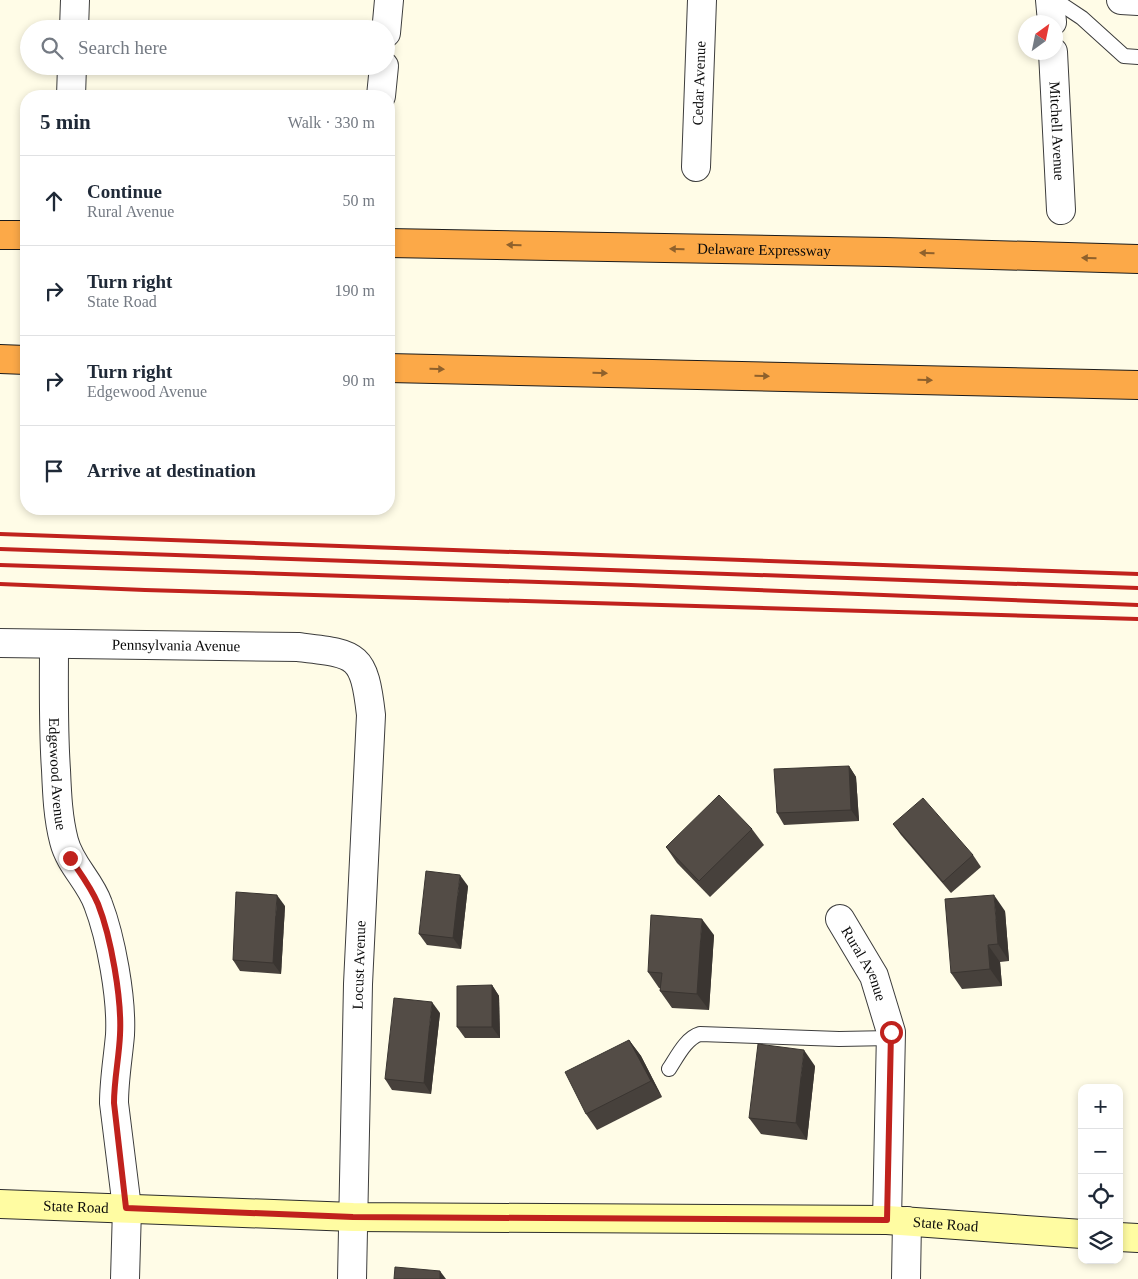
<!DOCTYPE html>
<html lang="en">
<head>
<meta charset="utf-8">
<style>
	:root { --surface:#fff; --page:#f6f6f7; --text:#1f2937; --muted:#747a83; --line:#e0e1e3 }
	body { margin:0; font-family:Georgia,serif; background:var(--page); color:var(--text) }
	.controls { position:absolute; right:15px; bottom:15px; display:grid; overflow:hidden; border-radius:10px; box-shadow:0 2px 8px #0003 }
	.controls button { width:45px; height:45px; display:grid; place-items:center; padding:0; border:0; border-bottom:1px solid var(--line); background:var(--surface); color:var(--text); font:25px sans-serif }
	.compass { position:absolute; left:1018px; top:15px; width:45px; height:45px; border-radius:50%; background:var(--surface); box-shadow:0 2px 8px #0003; rotate:33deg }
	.stop { position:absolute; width:15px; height:15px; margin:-11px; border:4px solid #c0221d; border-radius:50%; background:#fff }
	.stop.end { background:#c0221d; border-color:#fff; box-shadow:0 1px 5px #0008 }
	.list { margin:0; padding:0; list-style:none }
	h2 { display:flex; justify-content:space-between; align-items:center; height:65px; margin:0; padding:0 20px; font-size:21px }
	h2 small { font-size:16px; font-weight:400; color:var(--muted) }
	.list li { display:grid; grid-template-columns:32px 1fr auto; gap:15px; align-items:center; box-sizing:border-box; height:90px; padding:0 20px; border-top:1px solid var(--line) }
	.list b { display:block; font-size:19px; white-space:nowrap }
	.list p { margin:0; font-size:16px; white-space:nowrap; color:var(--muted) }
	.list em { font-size:16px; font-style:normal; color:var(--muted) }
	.icon { flex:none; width:28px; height:28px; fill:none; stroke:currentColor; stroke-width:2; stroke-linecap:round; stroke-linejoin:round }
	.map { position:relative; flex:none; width:1138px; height:1279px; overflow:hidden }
	.search { position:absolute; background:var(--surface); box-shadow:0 2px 8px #0003; left:20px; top:20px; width:375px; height:55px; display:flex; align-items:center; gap:12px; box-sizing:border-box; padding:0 18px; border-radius:28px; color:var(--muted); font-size:19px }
	.panel { position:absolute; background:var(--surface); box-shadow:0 2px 8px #0003; left:20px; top:90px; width:375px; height:425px; border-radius:20px }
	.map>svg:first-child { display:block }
</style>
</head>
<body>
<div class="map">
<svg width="1138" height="1279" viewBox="0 0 1138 1279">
	<rect width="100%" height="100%" fill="#fffce7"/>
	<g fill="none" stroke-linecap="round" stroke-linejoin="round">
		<defs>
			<g id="service">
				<path d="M1055 0 1082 18 1124 56 1138 57"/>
				<path d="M669 1069C677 1057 686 1038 700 1034L839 1039 891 1038"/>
			</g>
			<g id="minor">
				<path d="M1050 0 1052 22"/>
				<path d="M1121 0 1138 1"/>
				<path d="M74 29 75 0"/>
				<path d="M386 33 389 0"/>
				<path id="s1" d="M1053 52 1061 210"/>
				<path d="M71 96 72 66"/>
				<path d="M381 96 384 66"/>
				<path id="s2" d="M696 167 702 0"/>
				<path id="s3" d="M0 643 298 647C357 654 364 653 371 715L358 984 352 1279"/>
				<path id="s4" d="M54 644C54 686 53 728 56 770 57 794 58 818 64 841 70 865 90 881 98 904 111 938 122 998 120 1035 118 1058 114 1080 114 1103L127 1208 125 1279"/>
				<path id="s5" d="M840 919 874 976 891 1032 887 1220"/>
				<path d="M906 1279 907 1221"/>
			</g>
			<g id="secondary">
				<path id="s6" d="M0 1204 353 1217 887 1220 1082 1234"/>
				<path d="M1119 1237 1138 1238"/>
			</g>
			<g id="motorway">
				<path d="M0 235H26"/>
				<path id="s7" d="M389 243 886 252 1138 259"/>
				<path d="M0 359 26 360"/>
				<path d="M389 368 1138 385"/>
			</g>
		</defs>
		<use href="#service" stroke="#3d3d3d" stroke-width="16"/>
		<use href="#minor" stroke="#3d3d3d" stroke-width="30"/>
		<use href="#secondary" stroke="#2c2c2c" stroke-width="30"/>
		<use href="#motorway" stroke="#1b1b1b" stroke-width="30"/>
		<use href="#service" stroke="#fff" stroke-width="14"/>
		<use href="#minor" stroke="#fff" stroke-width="28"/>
		<use href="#secondary" stroke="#fffca2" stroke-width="28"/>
		<use href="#motorway" stroke="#fca948" stroke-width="28"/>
		<g stroke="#c0221d" stroke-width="4">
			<path d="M0 534 1138 574"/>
			<path d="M0 549 1138 588"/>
			<path d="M0 565 631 585 1138 605"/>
			<path d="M0 584 145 590 1138 619"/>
		</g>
	</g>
	<g fill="#47413c">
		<path d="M849 766 856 777 859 821 784 825 777 813Z"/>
		<path d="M893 824 973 855 981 867 951 893 901 835Z"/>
		<path d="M752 829 764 845 710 897 677 863 666 847Z"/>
		<path d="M468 886 461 949 427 945 419 934Z"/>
		<path d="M285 906 281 974 240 971 233 960Z"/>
		<path d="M1005 911 1009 961 1000 962 1002 986 962 989 951 973Z"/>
		<path d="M714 935 709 1010 672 1008 660 991V988H659L648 972Z"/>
		<path d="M492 985 499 996 500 1038H465L457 1027Z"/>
		<path d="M440 1013 431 1094 392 1090 385 1079Z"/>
		<path d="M629 1040 641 1056 662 1097 597 1130 586 1114Z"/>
		<path d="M815 1066 807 1140 761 1134 749 1118Z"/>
	</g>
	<g fill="#3a3531">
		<path d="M849 766 856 777 859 821 851 810Z"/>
		<path d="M460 875 468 886 461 949 453 938Z"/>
		<path d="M277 895 285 906 281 974 273 963Z"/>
		<path d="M994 895 1005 911 1009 961 998 944Z"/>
		<path d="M702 919 714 935 709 1010 697 994Z"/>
		<path d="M988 945 1000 962 1002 986 990 969Z"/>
		<path d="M492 985 499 996 500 1038 492 1027Z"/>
		<path d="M432 1002 440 1013 431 1094 424 1083Z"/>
		<path d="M629 1040 641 1056 662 1097 651 1081Z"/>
		<path d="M804 1050 815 1066 807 1140 796 1123Z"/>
		<path d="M440 1271 446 1279H440Z"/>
	</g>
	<g fill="#534c46" stroke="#3a3531">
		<path d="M849 766 851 810 777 813 774 769Z"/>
		<path d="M719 795 752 829 699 881 666 847Z"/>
		<path d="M923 798 973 855 943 882 893 824Z"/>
		<path d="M426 871 460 875 453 938 419 934Z"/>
		<path d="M236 892 277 895 273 963 233 960Z"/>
		<path d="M994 895 998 944 988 945 990 969 951 973 945 899Z"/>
		<path d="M651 915 702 919 697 994 660 991 662 973 648 972Z"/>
		<path d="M492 985V1027H457V986Z"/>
		<path d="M394 998 432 1002 424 1083 385 1079Z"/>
		<path d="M629 1040 651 1081 586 1114 565 1072Z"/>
		<path d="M758 1044 804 1050 796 1123 749 1118Z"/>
		<path d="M395 1267 440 1271V1279H394Z"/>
	</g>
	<defs><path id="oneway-solid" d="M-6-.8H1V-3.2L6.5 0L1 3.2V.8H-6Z" transform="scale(1.25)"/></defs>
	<g fill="#8f612c">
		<use href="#oneway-solid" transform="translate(514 245) rotate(-179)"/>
		<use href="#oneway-solid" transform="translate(677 249) rotate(-179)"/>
		<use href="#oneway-solid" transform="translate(927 253) rotate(-178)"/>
		<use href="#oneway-solid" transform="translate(1089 258) rotate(-178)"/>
		<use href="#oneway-solid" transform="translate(437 369) rotate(1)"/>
		<use href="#oneway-solid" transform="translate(600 373) rotate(1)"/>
		<use href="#oneway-solid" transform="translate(762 376) rotate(1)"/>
		<use href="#oneway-solid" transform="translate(925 380) rotate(1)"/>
	</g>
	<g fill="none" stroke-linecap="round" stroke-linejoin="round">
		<path stroke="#c0221d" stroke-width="6" d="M70 858C80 873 91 887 98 904 111 937 122 999 120 1035 119 1058 114 1080 114 1103L126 1208 353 1217 887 1220 891 1032"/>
	</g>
	<g text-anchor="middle" stroke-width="5" stroke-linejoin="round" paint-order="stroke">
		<g font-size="15" fill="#0a0a0a" stroke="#fff">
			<text dy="5" stroke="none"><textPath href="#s2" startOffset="84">Cedar Avenue</textPath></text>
			<text dy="5" stroke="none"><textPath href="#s1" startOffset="79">Mitchell Avenue</textPath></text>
			<text dy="5" stroke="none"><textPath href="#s7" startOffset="375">Delaware Expressway</textPath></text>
			<text dy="5" stroke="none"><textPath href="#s3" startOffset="176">Pennsylvania Avenue</textPath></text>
			<text dy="5" stroke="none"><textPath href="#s4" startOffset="130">Edgewood Avenue</textPath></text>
			<text transform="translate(359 965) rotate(-88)" y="5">Locust Avenue</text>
			<text dy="5" stroke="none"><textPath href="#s5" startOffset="51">Rural Avenue</textPath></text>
			<text dy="5" stroke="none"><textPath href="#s6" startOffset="76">State Road</textPath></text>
			<text dy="5" stroke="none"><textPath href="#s6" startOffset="946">State Road</textPath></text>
		</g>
	</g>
</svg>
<div class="controls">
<button>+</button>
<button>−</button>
<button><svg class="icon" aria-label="locate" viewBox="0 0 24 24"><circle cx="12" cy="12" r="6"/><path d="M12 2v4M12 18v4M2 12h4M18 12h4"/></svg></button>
<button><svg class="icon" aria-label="layers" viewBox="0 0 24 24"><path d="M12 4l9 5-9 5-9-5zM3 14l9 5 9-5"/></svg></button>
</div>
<svg class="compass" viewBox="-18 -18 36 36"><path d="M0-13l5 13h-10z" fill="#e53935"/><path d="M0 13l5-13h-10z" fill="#747a83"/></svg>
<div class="stop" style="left:891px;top:1032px"></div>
<div class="stop end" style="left:70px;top:858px"></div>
<div class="search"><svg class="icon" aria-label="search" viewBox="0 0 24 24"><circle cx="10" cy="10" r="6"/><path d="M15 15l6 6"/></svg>Search here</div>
<section class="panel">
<h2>5 min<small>Walk · 330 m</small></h2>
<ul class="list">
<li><svg class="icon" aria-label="ahead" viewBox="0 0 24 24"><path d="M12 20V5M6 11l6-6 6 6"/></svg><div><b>Continue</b><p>Rural Avenue</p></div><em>50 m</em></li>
<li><svg class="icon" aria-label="right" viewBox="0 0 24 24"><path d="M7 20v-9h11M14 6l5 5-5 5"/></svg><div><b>Turn right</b><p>State Road</p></div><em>190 m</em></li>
<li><svg class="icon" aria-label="right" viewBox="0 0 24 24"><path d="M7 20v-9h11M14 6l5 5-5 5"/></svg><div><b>Turn right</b><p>Edgewood Avenue</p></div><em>90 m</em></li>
<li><svg class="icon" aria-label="arrive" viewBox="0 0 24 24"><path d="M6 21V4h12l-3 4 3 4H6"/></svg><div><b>Arrive at destination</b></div></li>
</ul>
</section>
</div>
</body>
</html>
